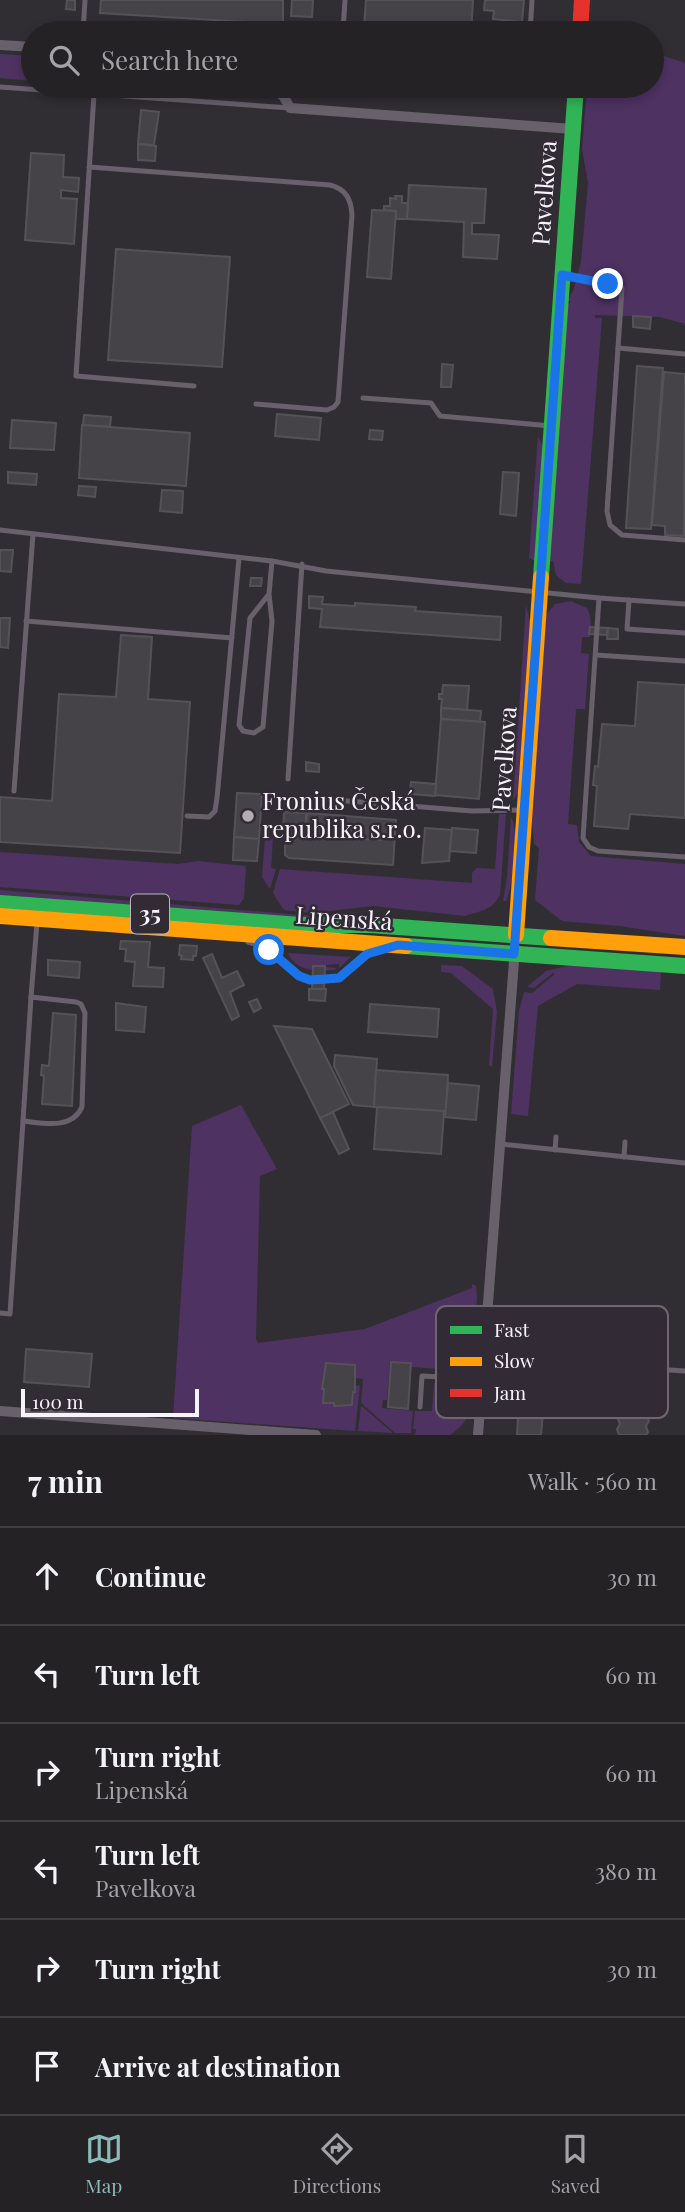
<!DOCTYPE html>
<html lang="en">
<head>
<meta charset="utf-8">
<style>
	:root { --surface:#252226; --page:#312f32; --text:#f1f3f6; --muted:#a3a4a7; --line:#423f43; --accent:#8bbbb9 }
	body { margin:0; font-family:"Playfair Display",serif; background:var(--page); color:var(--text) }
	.scale { position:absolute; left:21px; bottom:18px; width:178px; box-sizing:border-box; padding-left:7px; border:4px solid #f7f3fa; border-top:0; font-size:19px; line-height:24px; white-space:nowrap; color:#f7f3fa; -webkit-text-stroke:5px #322b36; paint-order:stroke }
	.stop { position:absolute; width:21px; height:21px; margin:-16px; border:5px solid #1a73e8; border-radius:50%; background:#fff }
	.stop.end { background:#1a73e8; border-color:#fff; box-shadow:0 2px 7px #0008 }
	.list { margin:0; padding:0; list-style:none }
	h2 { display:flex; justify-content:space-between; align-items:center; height:91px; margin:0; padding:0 28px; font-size:30px }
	h2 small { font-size:23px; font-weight:400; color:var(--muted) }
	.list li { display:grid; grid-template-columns:46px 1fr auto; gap:21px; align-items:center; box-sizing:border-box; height:98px; padding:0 28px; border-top:2px solid var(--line) }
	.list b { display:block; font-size:26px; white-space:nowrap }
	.list p { margin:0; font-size:23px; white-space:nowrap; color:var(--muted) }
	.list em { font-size:23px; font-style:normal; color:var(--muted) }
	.icon { flex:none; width:38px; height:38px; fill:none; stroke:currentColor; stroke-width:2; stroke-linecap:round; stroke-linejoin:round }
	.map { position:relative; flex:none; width:685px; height:1435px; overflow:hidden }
	.search { position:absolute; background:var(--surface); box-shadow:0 4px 10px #0003; left:21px; right:21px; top:21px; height:77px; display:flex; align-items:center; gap:18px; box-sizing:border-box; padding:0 24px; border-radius:38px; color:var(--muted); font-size:26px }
	.sheet { height:679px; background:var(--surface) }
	nav { display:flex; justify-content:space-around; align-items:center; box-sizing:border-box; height:98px; border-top:2px solid var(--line); background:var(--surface); font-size:19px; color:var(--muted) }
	nav a { display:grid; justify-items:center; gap:4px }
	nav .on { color:var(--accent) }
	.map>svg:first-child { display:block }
</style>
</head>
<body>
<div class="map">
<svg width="685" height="1435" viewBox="0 0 685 1435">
	<rect width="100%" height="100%" fill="#312e33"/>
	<g fill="#4e3262">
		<path d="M652 52 685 63V324L660 317 595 315V318H602L581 584 566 583 556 575 553 561H549L567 306 571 301H567L573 291 581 262 588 183 582 149 587 86H652Z"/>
		<path d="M0 54 33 56V81L0 78Z"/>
		<path d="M102 86H262L271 98Z"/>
		<path d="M538 436 543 447 535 561 529 558Z"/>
		<path d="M571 601 587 608C592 618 591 626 590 637H582L581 653 589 654 585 709H576L568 824 577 825 579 842 591 856 685 864V936L619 926 562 921 535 900 539 848 534 844 531 813 546 615 555 604Z"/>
		<path d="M526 605 530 622 518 793 513 801Z"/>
		<path d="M499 814H506L500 895C492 911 479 911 465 916L373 906 312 913 284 910 273 893 280 869 472 883V873L477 868 495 869Z"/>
		<path d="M511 817C520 830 513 887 506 901H503L507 877Z"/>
		<path d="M265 838H273L271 868 276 869 270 889 262 877Z"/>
		<path d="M0 852 178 864 198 861 246 866 244 898 239 905 0 887Z"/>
		<path d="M0 890 313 916 373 911 307 918 0 896Z"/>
		<path d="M288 953 351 957 339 968V964L326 965V967L337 968 334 970C317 971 296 972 288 953Z"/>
		<path d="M441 965 462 966 493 989 497 1012 492 1066H489L493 1009 451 973 441 972Z"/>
		<path d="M572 965 661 971 660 990 577 984 538 1006 528 1116 511 1114 519 1011 524 992 532 993 555 974 553 973 534 988 527 987 546 971Z"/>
		<path d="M241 1105 277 1169 260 1176 256 1339 258 1343 365 1329 472 1288V1284L476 1286 477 1297 473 1355 466 1367 453 1370 412 1367V1362L390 1361 387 1400H383L382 1408 413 1411 411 1433H395L361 1403 363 1379 355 1378 356 1365 326 1362 323 1403 353 1406 354 1392H356V1385L360 1386 355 1431 173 1418 192 1126Z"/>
		<path d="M453 1379 467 1383C483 1401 467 1424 450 1435H415L416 1429H413L415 1411H432L434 1383 436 1381Z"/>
		<path d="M361 1406 364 1408 393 1433 358 1431Z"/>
	</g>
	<g fill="#454347" stroke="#555257" stroke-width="2">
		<path d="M67 0H75V10L66 9Z"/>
		<path d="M101 0H283V24L100 13Z"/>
		<path d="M292 0H313L312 17 291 16Z"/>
		<path d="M366 0H473L471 33 364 27Z"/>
		<path d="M485 0H524L522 22 493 19 494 11 484 10Z"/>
		<path d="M476 86H542L541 94 530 93 531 90Z"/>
		<path d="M141 110 159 112 154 145 138 144Z"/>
		<path d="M138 144 156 146 155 161 138 160Z"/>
		<path d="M31 153 64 155 63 177 79 178 78 192 61 190V198L77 199 74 244 25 240Z"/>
		<path d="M409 185 486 189 484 223H472V234L499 235 497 259 463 257 464 222 407 219Z"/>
		<path d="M395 196H402V203H408L407 219H396V211L384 210V206H390V198L396 199Z"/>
		<path d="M372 210 396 211 391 279 367 277Z"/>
		<path d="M116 249 230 257 222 367 108 360Z"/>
		<path d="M633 316 651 317 650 329 633 327Z"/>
		<path d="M442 364 453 365 451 387H441Z"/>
		<path d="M637 366 663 368 651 529 626 528Z"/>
		<path d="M664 372 685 374 684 536 665 535V526L652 525Z"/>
		<path d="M277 414 321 418 319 440 275 436Z"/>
		<path d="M84 415 111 417 110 427 83 425Z"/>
		<path d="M12 420 56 423 54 450 10 448Z"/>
		<path d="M82 425 190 433 186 486 79 478Z"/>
		<path d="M370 430 383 431 382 440 369 439Z"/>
		<path d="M8 472 37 474 36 485 8 483Z"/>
		<path d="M503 472 519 473 516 516 500 514Z"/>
		<path d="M79 486 96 487 95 497 78 495Z"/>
		<path d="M162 490 183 491 182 513 160 511Z"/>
		<path d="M0 550H13L11 572 0 571Z"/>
		<path d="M251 578H262L261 586H250Z"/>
		<path d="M309 596 323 597 322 604 355 606V603L416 607 415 611 501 617 500 640 320 627 322 609 309 608Z"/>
		<path d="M0 618H10L8 648 0 647Z"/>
		<path d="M590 627 608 628 607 635 589 634Z"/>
		<path d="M608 628 618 629V639H607Z"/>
		<path d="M121 635 152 637 148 699 190 702 180 853 0 842V797L52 801 59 694 116 697Z"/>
		<path d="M638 682 685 685V818L630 814 628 829 594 826 597 786 593 785 595 766 598 767 602 724 635 726Z"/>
		<path d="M443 685 469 686 467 710 441 708 442 699H439V694H442Z"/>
		<path d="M441 708 481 711 480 722 441 719Z"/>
		<path d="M441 719 485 722 479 799 435 795Z"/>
		<path d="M306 762 319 764V772L306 771Z"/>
		<path d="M411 782 436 784 435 796 410 794Z"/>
		<path d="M237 793 262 794 259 839 234 837Z"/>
		<path d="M284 812 306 813V836L283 834Z"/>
		<path d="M307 813 396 820 395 834 383 833 382 840 344 838V832L331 831V837L306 835Z"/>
		<path d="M425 828 452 830 449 861 422 863Z"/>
		<path d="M452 828 478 830 476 853 450 851Z"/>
		<path d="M331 831 344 832V838L382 840 383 833 395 834 393 865 289 858 285 855V835L331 837Z"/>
		<path d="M234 837 259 839 257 861 233 860Z"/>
		<path d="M121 941 150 942 148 967 164 968 163 987 133 986 135 962 125 961 126 949H120Z"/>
		<path d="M180 945 197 946 196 956H193V960L181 959 182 956 179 955Z"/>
		<path d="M212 954 222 978 237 971 244 985 230 992 239 1016 232 1020 203 958Z"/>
		<path d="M48 960 80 962 79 978 48 975Z"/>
		<path d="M313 966H325L324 989H312Z"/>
		<path d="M309 989H326L325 1001 309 1000Z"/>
		<path d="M257 999 261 1008 254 1012 249 1002Z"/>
		<path d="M116 1003 146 1007 144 1032 116 1030Z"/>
		<path d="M370 1004 439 1009 437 1037 368 1032Z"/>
		<path d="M53 1013 76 1015 72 1106 42 1104 44 1076 41 1075 42 1065 49 1066Z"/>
		<path d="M274 1026 312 1029 349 1104 320 1118Z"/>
		<path d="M335 1055 377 1059 374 1107 353 1105 334 1066Z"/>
		<path d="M376 1070 448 1075 446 1112 374 1107Z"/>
		<path d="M448 1084V1083L479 1086 476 1120 445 1117Z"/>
		<path d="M377 1107 444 1111 441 1154 374 1149Z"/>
		<path d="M333 1112 349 1149 339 1154 320 1118Z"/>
		<path d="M26 1349 92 1354 89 1387 24 1382Z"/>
		<path d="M391 1362 411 1363 408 1409 388 1407Z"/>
		<path d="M326 1363 355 1365V1392H353L352 1405 334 1406V1403H323L324 1389H322Z"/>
		<path d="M517 1369 554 1372V1376H556L555 1380H546L541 1435H517L520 1381H516Z"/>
		<path d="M622 1406 647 1408 646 1415 649 1421 646 1426 648 1432 646 1435H619L617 1429 620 1424 618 1419Z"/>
	</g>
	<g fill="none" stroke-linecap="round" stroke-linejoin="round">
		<g stroke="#68616c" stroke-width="5">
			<path d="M345 0 343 31 366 33"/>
			<path d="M83 33 85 0"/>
			<path d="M530 33 532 0"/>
			<path d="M0 87 290 108"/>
			<path d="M94 94 76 376 194 386"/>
			<path d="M89 167 330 185C346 189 351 199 352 215L338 402 334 407 327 410 256 404"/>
			<path d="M566 275 622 288 607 511 610 525 622 535 685 540"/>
			<path d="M618 348 685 354"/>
			<path d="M363 398 431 403 440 416 551 426"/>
			<path d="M0 530 272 561 326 571 599 598 685 604"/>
			<path d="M269 594 272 621 263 727 254 733 243 731 239 725 250 618 269 594 272 561"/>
			<path d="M599 598 583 838 589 847 598 851 685 857"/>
			<path d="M629 600 627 629 685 633"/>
			<path d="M26 621 232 638"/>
			<path d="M596 655 685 661"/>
			<path d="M288 779 302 564"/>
			<path d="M14 791 33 534"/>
			<path d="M310 798 472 811 521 810"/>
			<path d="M187 816 209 817 215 811 217 798 239 558"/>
			<path d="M248 942C255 944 262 946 269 950 293 965 302 989 336 979 352 974 361 956 377 950"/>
			<path d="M31 997 76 1002 81 1004 85 1013 82 1107C72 1130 43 1123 23 1121Z"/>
			<path d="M31 997 37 923"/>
			<path d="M500 1144 685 1163"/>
			<path d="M555 1150 556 1137"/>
			<path d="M624 1157 625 1142"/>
			<path d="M0 1313 10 1314 23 1121"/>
			<path d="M484 1358 685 1371"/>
			<path d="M420 1407 422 1376 482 1379"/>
		</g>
		<g stroke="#68616c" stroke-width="10">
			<path d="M0 45 33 47"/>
			<path d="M272 86 284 97 290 108 573 129"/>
			<path d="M0 1411 316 1435"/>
			<path d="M478 1435 515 948"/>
		</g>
		<g stroke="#30b455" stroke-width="16">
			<path d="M541 577 576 86"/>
			<path d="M0 903 300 925H370L551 938"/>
			<path d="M406 946 685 966"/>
		</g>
		<g stroke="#ff9f0a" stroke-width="16">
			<path d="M0 916 406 946"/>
			<path d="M516 935 541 577"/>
			<path d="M551 938 685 947"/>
		</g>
		<path stroke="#e5322d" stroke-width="16" d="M580 33 582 0"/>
	</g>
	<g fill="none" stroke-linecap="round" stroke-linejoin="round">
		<path stroke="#1a73e8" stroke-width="9" d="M269 950 299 976 310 980 339 978 367 954 398 945 514 954 562 275 608 284"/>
	</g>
	<circle fill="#b2aeb4" stroke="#322b36" stroke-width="2.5" cx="248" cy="816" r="7"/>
	<g text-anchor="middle" stroke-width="5" stroke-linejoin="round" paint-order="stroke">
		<rect fill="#322b36" stroke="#bcb7bf" stroke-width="2" x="131" y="894.5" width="38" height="39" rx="5"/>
		<g font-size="23" font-weight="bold" fill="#f7f3fa">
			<text x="150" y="922">35</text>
		</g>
		<g font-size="24" fill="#f7f3fa" stroke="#322b36">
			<text transform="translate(545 193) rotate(-86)" y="8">Pavelkova</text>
			<text transform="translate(505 759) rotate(-86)" y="8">Pavelkova</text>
			<text transform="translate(344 919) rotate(4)" y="8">Lipenská</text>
		</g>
		<g font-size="24" fill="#f7f3fa" stroke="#322b36" text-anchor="start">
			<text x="262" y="810">Fronius Česká<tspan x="262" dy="28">republika s.r.o.</tspan></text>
		</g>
	</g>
	<rect x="436" y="1306" width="232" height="112" rx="10" fill="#322b36" stroke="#6d6771" stroke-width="2"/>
	<rect x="450" y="1326" width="32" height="8" fill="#30b455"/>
	<rect x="450" y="1357" width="32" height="9" fill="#ff9f0a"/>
	<rect x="450" y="1389" width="32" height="8" fill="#e5322d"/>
	<g font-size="19" fill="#f7f3fa">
		<text x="494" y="1337">Fast</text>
		<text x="494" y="1368">Slow</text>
		<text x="494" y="1400">Jam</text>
	</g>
</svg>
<div class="scale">100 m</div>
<div class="stop" style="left:269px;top:950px"></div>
<div class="stop end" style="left:608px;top:284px"></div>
<div class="search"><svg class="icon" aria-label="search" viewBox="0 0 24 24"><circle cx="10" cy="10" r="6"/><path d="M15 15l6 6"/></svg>Search here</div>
</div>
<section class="sheet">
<h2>7 min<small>Walk · 560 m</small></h2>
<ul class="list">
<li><svg class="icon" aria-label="ahead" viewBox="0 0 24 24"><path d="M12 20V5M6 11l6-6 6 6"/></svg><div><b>Continue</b></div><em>30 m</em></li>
<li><svg class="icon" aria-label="left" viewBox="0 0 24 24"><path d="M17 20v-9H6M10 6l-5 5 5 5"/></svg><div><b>Turn left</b></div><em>60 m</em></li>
<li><svg class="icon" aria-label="right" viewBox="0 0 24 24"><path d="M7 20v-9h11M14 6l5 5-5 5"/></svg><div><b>Turn right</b><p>Lipenská</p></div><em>60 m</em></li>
<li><svg class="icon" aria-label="left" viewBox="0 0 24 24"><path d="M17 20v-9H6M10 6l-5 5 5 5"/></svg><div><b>Turn left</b><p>Pavelkova</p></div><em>380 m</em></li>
<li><svg class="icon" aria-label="right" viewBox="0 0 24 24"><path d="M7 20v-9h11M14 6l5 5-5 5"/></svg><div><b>Turn right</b></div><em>30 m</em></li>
<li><svg class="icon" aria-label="arrive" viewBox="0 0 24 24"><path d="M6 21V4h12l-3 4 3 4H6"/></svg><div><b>Arrive at destination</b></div></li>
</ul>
</section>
<nav>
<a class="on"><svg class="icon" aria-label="map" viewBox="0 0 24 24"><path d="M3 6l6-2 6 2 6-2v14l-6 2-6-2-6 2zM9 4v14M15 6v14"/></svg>Map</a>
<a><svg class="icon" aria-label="directions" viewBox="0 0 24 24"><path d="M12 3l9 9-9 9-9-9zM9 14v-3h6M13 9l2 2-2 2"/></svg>Directions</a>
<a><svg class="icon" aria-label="saved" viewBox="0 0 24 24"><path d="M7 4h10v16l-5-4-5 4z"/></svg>Saved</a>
</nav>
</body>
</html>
